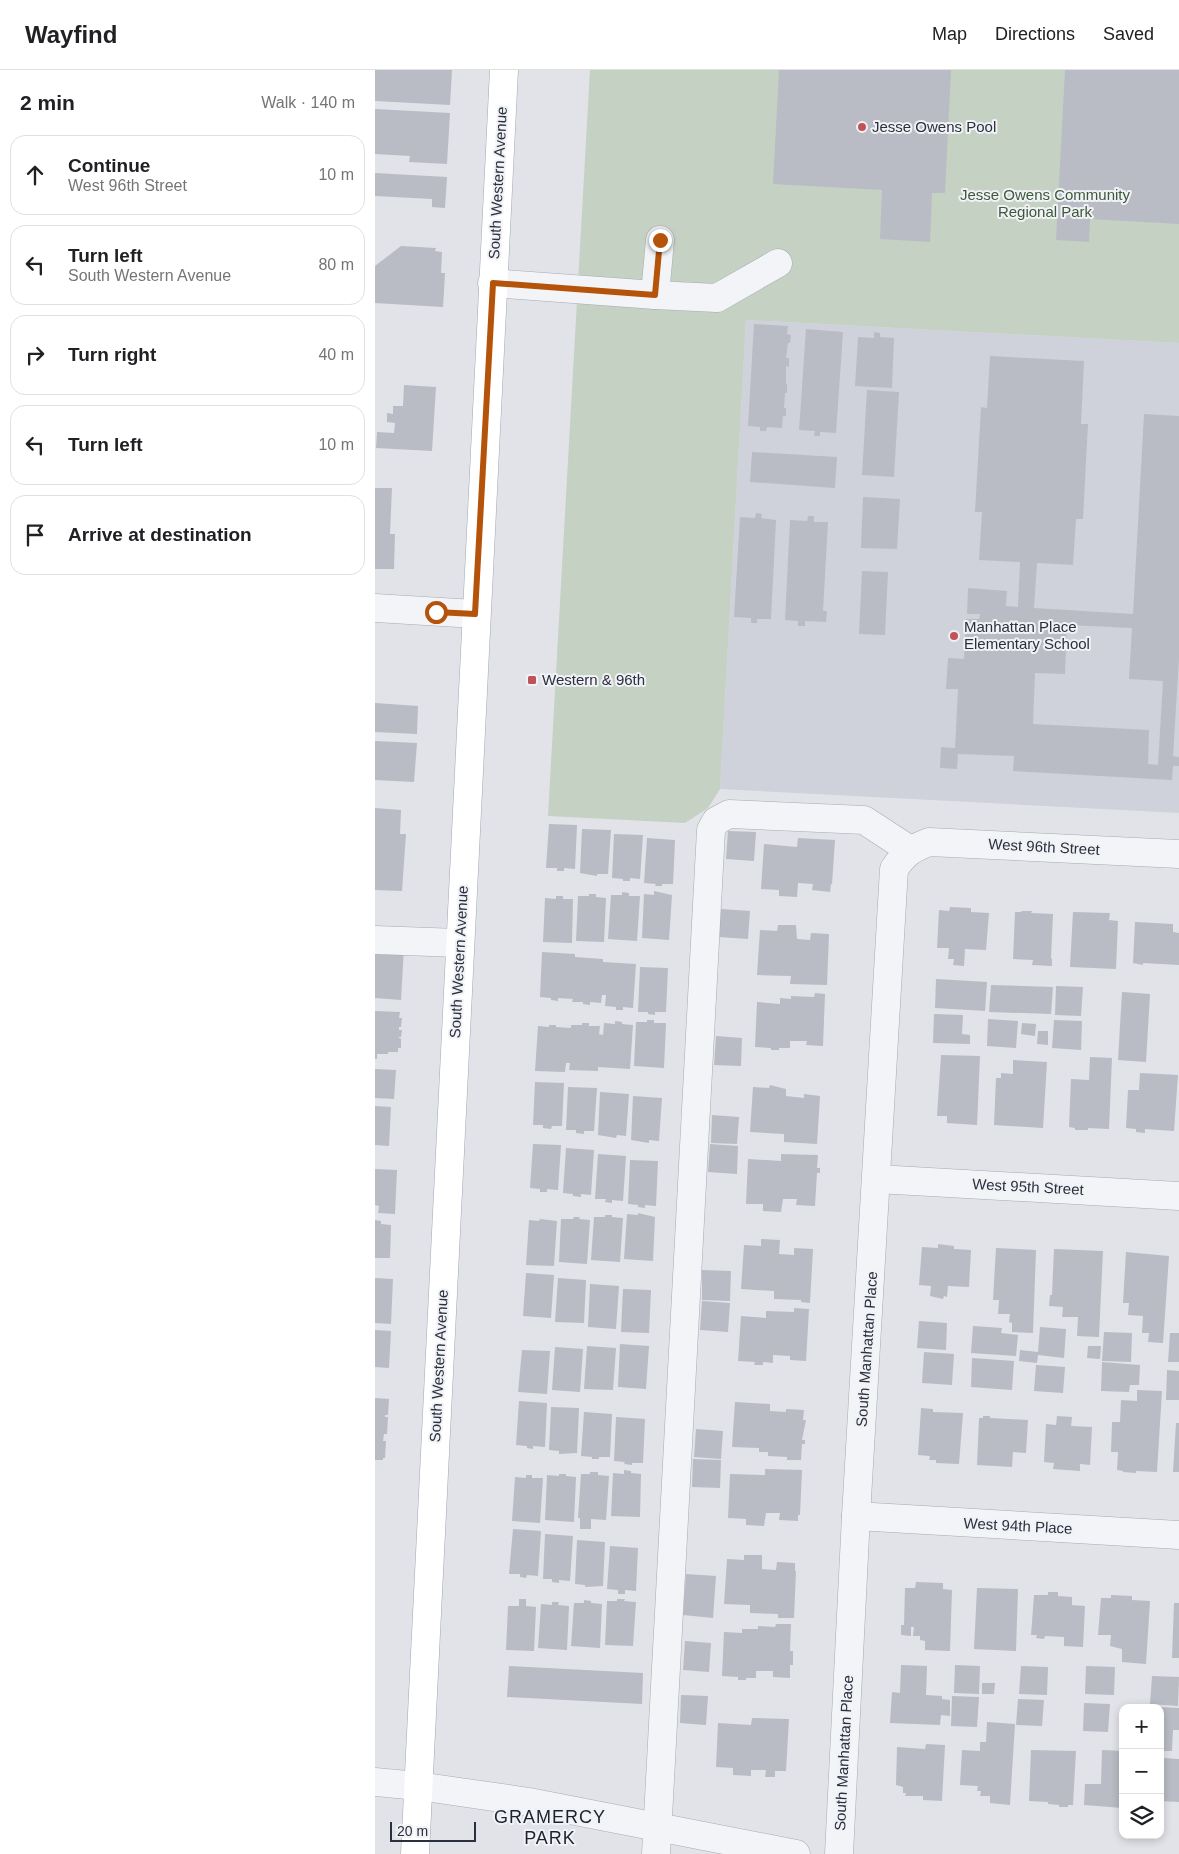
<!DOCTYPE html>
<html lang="en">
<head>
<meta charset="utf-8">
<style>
	:root { --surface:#fff; --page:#f6f6f6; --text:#202124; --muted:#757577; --line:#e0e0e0 }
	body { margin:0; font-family:Helvetica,sans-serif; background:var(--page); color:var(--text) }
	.controls { position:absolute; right:15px; bottom:15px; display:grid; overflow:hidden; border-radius:10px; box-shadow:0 2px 8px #0003 }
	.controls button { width:45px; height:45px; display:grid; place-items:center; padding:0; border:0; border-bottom:1px solid var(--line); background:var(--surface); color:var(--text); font:25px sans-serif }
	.scale { position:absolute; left:15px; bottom:12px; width:86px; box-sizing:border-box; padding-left:5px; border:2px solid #2b303e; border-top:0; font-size:14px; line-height:18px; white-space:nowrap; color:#2b303e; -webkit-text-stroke:4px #f0f2f6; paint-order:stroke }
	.stop { position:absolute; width:15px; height:15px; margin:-11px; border:4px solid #b45309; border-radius:50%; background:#fff }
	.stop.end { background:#b45309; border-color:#fff; box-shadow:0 1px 5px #0008 }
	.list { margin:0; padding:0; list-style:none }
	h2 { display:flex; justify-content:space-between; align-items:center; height:65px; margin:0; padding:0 20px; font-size:21px }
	h2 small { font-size:16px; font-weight:400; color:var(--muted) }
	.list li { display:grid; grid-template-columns:32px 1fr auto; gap:15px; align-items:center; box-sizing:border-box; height:80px; margin:0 10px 10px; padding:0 10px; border:1px solid var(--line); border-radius:15px }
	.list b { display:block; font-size:19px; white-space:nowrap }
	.list p { margin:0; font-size:16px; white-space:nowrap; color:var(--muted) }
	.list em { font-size:16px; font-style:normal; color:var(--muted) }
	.icon { flex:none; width:28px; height:28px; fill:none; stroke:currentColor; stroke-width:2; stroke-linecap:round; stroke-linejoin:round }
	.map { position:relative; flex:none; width:804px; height:1784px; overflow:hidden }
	header { display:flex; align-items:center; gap:30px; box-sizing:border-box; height:70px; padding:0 25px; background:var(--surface); border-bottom:1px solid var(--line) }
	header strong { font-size:24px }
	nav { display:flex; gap:28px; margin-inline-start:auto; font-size:18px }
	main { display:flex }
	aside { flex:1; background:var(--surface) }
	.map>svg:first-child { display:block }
</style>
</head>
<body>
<header>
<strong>Wayfind</strong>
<nav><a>Map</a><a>Directions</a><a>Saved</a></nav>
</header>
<main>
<aside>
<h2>2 min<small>Walk · 140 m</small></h2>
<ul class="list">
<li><svg class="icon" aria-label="ahead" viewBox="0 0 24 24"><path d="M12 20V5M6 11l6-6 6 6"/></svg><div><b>Continue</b><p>West 96th Street</p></div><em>10 m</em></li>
<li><svg class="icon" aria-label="left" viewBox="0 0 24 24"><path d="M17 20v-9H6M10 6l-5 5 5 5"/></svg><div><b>Turn left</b><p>South Western Avenue</p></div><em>80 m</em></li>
<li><svg class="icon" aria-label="right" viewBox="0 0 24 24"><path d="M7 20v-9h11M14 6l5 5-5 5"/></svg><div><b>Turn right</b></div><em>40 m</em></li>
<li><svg class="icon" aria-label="left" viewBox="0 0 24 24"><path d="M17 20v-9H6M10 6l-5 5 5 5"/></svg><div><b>Turn left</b></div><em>10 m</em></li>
<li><svg class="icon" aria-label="arrive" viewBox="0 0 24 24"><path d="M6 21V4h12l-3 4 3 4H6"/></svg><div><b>Arrive at destination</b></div></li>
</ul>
</aside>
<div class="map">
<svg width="804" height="1784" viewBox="0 0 804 1784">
	<rect width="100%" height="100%" fill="#e1e3e8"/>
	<path fill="#cfd2da" d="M371 250 804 273V743L345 719Z"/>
	<path fill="#c5d1c3" d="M215 0H804V273L371 250 345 719 333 738 310 753 173 746Z"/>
	<g fill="#b9bcc4" fill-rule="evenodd">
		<path d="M0 0H77L75 35 0 31Z"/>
		<path d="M404 0H576L570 123H557L555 172 505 169 507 120 398 114Z"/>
		<path d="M690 0H804V154L715 149 714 172 681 170Z"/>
		<path d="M0 39 75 43 72 94 34 92 35 86 0 84Z"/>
		<path d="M0 103 72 107 70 138 57 137V129L0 126Z"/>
		<path d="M26 176 61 178 60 181 67 182 66 203H70L68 237 0 233V196Z"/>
		<path d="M379 254 413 256 412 264 416 265 415 273H413L411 288H414V297L411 296V314H412V323H410L409 338H411V346H408L407 358 392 357 391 361H385V357L373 356Z"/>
		<path d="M431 259 468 262 461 363 445 362V366H439L440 361 424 360Z"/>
		<path d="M499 262 505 263V267L519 268 517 318 480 316 483 267 499 268Z"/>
		<path d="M615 286 709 291 706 354H713L708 449H701L698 495 662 493 659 538 758 544 769 344 804 346V588L798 686 804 687V696H798L797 710 638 701 639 686 583 684 582 699 565 698 566 677 580 678 583 619H571L573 588 589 589 591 549H604L605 544H592L593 518 632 521 631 536 643 537 645 492 604 490 607 442H600L606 337 612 338ZM692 555 757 558 754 609 788 611 783 695 773 694 774 660 658 654 660 603 690 604Z"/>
		<path d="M29 315 61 317 57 381 1 378 2 362 19 363 20 353 12 352V343L18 344V336H28Z"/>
		<path d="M492 320 524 322 519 407 487 405Z"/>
		<path d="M377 382 462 387 460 418 375 412Z"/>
		<path d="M0 418H17L15 464H20L19 499H0Z"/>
		<path d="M488 427 525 429 522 479 486 478Z"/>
		<path d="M381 443 387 444 386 448 401 450 396 549H382V553H376V548L359 547 365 447 380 448Z"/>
		<path d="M433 446H439V452H453L448 541H452L451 552 430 551V556H423V551L410 550 415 450 432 451Z"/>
		<path d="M487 501 513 502 510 565 484 564Z"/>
		<path d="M0 633 43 636 42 664 0 662Z"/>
		<path d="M0 671 42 673 39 712 0 710Z"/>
		<path d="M0 738 26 740 25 764H31L27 821 0 820Z"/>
		<path d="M174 754 202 755 200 799 189 798V801H182V798H171Z"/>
		<path d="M207 759 236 760 233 804H222V806L205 803Z"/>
		<path d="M353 761 381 762 379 791 351 789Z"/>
		<path d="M239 764 268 765 265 809 255 808V811H248V809L237 808Z"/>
		<path d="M272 768 300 770 298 814H287V816H280L281 814 269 813Z"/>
		<path d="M423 768 460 770 457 814H456L455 822 437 820 438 814 423 813 422 827 404 826V820L386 819 389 774 422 777Z"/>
		<path d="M279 821 297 825 294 870 267 868 269 824 279 825Z"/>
		<path d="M247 822 254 823V826H265L262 871 233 869 236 825H247Z"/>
		<path d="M214 824H221V827L231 828 229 872 201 871 203 826H214Z"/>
		<path d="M181 826H188V829H198L197 873 168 872 170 828 181 829Z"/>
		<path d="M575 837 596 838V842L614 843 611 880 590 879 589 896 578 895 579 889H573L574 878H562L564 840 574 841Z"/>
		<path d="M346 839 375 841 373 869 344 867Z"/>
		<path d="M647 841H657L656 843 678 844 676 888 677 889V896L657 895 658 890 638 889 640 842H646Z"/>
		<path d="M698 842 735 843 734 850 743 851 741 899 695 897Z"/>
		<path d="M760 852 798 854V862L804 863V895L768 893V895L758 893Z"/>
		<path d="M403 855H421L422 869 435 870 436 863 454 864 452 915 415 914 416 906 382 905 385 860 402 861Z"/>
		<path d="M0 875 29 877 26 930 0 928Z"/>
		<path d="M167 882 200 884V887L228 889V892L261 894 258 938 248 937V940H241V937L230 936 231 925H227L226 933 215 932V935L208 934V932H197L198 929 183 928V931L176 930V928L165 927Z"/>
		<path d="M265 897 293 898 291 942H280V945L273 944V942H263Z"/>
		<path d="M561 909 612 912 610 941 560 938Z"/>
		<path d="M616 915 678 917 676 944 614 942Z"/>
		<path d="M681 916 708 917 706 946 680 945Z"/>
		<path d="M747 922 775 924 771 992 743 990Z"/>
		<path d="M440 923 450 924 448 976 431 975 432 971H415V978H404V980H396V978L380 977 382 932 405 934V928L416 929V926L439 927Z"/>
		<path d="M0 941 25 942 24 948H27L26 957H24V960H27L26 967H23L26 969V978H23V982H13V984H2V989H0Z"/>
		<path d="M559 944 588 945 587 964 595 965V974L558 973Z"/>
		<path d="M613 949 643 951 641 978 612 976Z"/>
		<path d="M272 950H279V953H291L289 998 259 996 261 952H272Z"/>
		<path d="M679 950 707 951 706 980 677 978Z"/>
		<path d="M240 951 247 952V954L258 955 255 999 223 997V1001L194 1000 195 993H191L190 1002 160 1001 163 956 174 957V955H181V957L196 958V955H207V953H214V956H225L224 964 228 965 229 953 240 954Z"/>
		<path d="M647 953 661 954 660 966 646 964Z"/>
		<path d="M663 961H673V975L662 974Z"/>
		<path d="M341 966 367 968 366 996 339 995Z"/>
		<path d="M566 985 605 986 602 1055 572 1053V1046H562Z"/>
		<path d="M715 987 737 988 734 1059 713 1058V1060H700V1058L694 1057 696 1009 714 1010Z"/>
		<path d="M638 990 672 992 668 1058 619 1055 621 1008H626V1003L638 1004Z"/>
		<path d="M0 999 21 1000 19 1029 0 1028Z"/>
		<path d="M765 1003 803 1005 799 1061 770 1059V1063L761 1062V1059L751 1058 753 1020H764Z"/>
		<path d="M160 1012 189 1013 187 1056H177L176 1059 168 1058V1055H158Z"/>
		<path d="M395 1015 411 1019V1026L429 1028V1024L445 1026 442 1074 409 1072V1064L375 1062 378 1017 394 1018Z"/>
		<path d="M193 1017 222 1018 219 1061H209V1064L201 1063V1060H191Z"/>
		<path d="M225 1022 254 1024 251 1066 242 1065 241 1068 223 1065Z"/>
		<path d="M258 1026 287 1028 284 1071 274 1070V1073L256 1070Z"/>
		<path d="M0 1036 16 1037 14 1076 0 1075Z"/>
		<path d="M337 1045 364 1047 362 1074 336 1073Z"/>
		<path d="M158 1074 186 1075 183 1120 172 1119V1122H165V1119L155 1118Z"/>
		<path d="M335 1074 363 1076 362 1104 333 1102Z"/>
		<path d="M191 1078 219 1080 216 1125 206 1124V1127L198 1126V1124L188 1123Z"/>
		<path d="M223 1084 251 1086 248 1131 237 1130V1133L230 1132 231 1129H220Z"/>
		<path d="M406 1084 443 1085 442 1098H445V1103H442L440 1136 421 1135 422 1129H408L406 1142 388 1141V1134H371L373 1089 406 1091Z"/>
		<path d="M255 1090 283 1091 281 1136 270 1135V1138L263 1137V1135L253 1134Z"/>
		<path d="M0 1099 22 1100 20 1144 3 1143 4 1136 0 1135Z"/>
		<path d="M263 1143 280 1147 278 1191 249 1189 252 1144 263 1145Z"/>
		<path d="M230 1145H237V1147L248 1148 245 1192 216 1190 219 1147H230Z"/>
		<path d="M199 1147H205L204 1149 215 1150 212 1194 184 1192 186 1149H198Z"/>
		<path d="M165 1149 182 1151 179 1196 151 1195 154 1150 164 1151Z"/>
		<path d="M0 1150 6 1151V1154L16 1155 15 1188H0Z"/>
		<path d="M386 1169 405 1170 404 1184 419 1185V1178L438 1179 435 1233 426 1232V1230L399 1229V1221L366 1219 369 1175 386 1176Z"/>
		<path d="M563 1174 579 1176V1179L596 1180 594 1217 573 1216 572 1227 569 1226 568 1229 555 1226 556 1216 544 1215 547 1177 563 1178Z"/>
		<path d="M621 1178 661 1180 658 1263 637 1262V1253L634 1252 635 1244H623L624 1230H618Z"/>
		<path d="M679 1179 728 1181 724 1267 702 1266 703 1247H687L688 1237 674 1236 675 1225H677Z"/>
		<path d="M751 1182 794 1186 788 1273 773 1272 774 1263H767L768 1246 753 1245 754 1233H748Z"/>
		<path d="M327 1200 356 1201 355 1231 327 1230Z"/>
		<path d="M151 1203 179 1205 176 1248 148 1246Z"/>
		<path d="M0 1208 18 1209 16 1254 0 1253Z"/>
		<path d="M183 1208 211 1210 209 1253 180 1252Z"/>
		<path d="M215 1214 244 1216 241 1259 213 1257Z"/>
		<path d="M248 1219 276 1220 274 1263 246 1262Z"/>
		<path d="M327 1231 355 1233 353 1262 325 1260Z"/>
		<path d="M419 1238 434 1239 431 1291 415 1290V1286L398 1285V1293L388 1292V1295H379L380 1292 363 1291 366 1246 391 1248V1241L419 1242Z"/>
		<path d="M544 1251 572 1253 571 1280 542 1278Z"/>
		<path d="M598 1256 627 1258 626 1263 643 1265 641 1286 596 1283Z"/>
		<path d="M665 1257 691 1259 689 1288 663 1285 662 1293 644 1291 645 1280 663 1282Z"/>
		<path d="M0 1260 16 1261 14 1298 0 1297Z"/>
		<path d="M729 1262 757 1263 756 1292 727 1291Z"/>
		<path d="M795 1263H804V1292H793Z"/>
		<path d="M245 1274 274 1276 271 1319 243 1317Z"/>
		<path d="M212 1276 241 1278 238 1320 209 1319Z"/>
		<path d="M713 1276H726L725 1289 712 1288Z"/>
		<path d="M180 1277 208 1279 205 1322 177 1320Z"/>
		<path d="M147 1280 175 1281 172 1324 143 1322Z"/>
		<path d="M549 1282 579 1284 577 1315 547 1313Z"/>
		<path d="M597 1288 639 1291 637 1320 596 1317Z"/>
		<path d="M727 1292 765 1295 764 1315H755L754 1322 726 1321Z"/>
		<path d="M661 1295 690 1297 688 1323 659 1321Z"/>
		<path d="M792 1300 804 1301V1330H791Z"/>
		<path d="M762 1320 787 1321 782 1402 761 1401V1403L748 1402V1401L742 1400 743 1382H736L737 1352H745L746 1330 762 1331Z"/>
		<path d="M0 1328 14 1329 13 1345H10V1347H13L12 1364H9L8 1371H11L10 1388H8V1390H0Z"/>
		<path d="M144 1331 172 1333 170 1377 158 1376V1379L152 1378V1376L141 1375Z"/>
		<path d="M360 1332 395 1334V1341L411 1342V1339L429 1340 428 1350H431L427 1370H430V1374H427L426 1390H412V1387L393 1386V1382H384V1378L357 1377Z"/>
		<path d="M176 1337 204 1338 202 1383 184 1384V1381L174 1380Z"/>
		<path d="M546 1338 558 1339V1342L588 1343 584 1394 561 1393V1390H554L555 1386 543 1385Z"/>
		<path d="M209 1342 237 1344 235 1387H224V1389H217V1387L206 1386Z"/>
		<path d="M608 1346H615V1348L653 1350 651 1383 638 1382 637 1397 602 1395 604 1348H608Z"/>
		<path d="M682 1346 697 1347 696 1356 717 1357 715 1395 705 1394V1401L678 1399 679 1393 669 1392 671 1354 681 1355Z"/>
		<path d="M241 1347 270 1349 268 1393H257V1395L249 1394 250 1392 239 1391Z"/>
		<path d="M801 1353H804V1402H798Z"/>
		<path d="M321 1359 348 1361 346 1389 319 1387Z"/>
		<path d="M318 1389 346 1390 345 1418 317 1417Z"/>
		<path d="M390 1399 427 1400 425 1445H423V1451L404 1450 405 1443H391L389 1456 371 1455V1449L353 1448 355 1404 390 1405Z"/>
		<path d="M249 1400 256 1401V1403L266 1404 265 1447 236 1446 238 1403 249 1404Z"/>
		<path d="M215 1402H223V1405L234 1406 231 1450 216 1449V1459H205V1448H203L206 1404H215Z"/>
		<path d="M184 1404H191V1406L201 1407 199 1452 170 1450 172 1405 184 1406Z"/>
		<path d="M151 1405H157V1408H168L165 1453 137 1451 140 1407 151 1408Z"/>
		<path d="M138 1459 166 1461 163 1506 152 1505 151 1508 145 1507V1504H134Z"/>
		<path d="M170 1464 198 1466 195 1511 184 1510V1513L177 1512V1509H168Z"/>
		<path d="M202 1470 230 1472 228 1516 210 1517V1515L200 1514Z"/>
		<path d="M235 1476 263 1478 261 1521 250 1520V1524H243V1520L232 1519Z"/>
		<path d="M369 1485H387V1499L401 1500 402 1492 420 1493V1501H421L419 1548H403V1544L375 1543V1535L349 1534 352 1489 369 1490Z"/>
		<path d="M311 1504 341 1506 338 1548 308 1545Z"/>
		<path d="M541 1512 568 1513V1519L577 1520 575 1581 550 1580V1571L545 1570V1566H538L539 1557H536V1566L526 1565V1555H529L530 1518H540Z"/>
		<path d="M602 1518 643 1519 641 1581 599 1579Z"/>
		<path d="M673 1522H683V1526L697 1527V1535L710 1536 708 1577 689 1576V1567L670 1566 669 1569 661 1568 662 1565H656L659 1525H673Z"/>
		<path d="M736 1525 757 1526V1530L775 1531 771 1594 747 1592V1579L735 1576 736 1565H723L726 1528H736Z"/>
		<path d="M144 1529H151V1536L161 1537 159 1581 131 1580 133 1536H144Z"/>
		<path d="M242 1529H250L249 1531 261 1532 258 1576 230 1575 232 1531H242Z"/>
		<path d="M209 1530 216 1531V1533L227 1534 225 1578 196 1576 199 1533H209Z"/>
		<path d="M177 1532H184L183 1535 194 1536 192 1580 163 1578 166 1534 177 1535Z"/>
		<path d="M799 1533H804V1588H797Z"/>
		<path d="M401 1554H416L415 1581H418V1595H415V1608L398 1607V1601H381V1608H371V1610H363V1607L347 1606 349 1562 367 1563V1559H383V1556L400 1557Z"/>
		<path d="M310 1571 336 1573 334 1602 308 1600Z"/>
		<path d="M526 1595 552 1596 551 1625 567 1626V1629L575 1630V1646L566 1645 565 1655 515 1653 517 1622 525 1623Z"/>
		<path d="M580 1595 605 1596 604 1624 579 1623Z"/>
		<path d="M134 1596 268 1603 267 1634 132 1627Z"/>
		<path d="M646 1596 673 1597 672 1625 644 1624Z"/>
		<path d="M711 1596 740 1597 739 1625 710 1624Z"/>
		<path d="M777 1606 804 1607 803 1636 775 1634Z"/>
		<path d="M607 1613H620L619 1624H607Z"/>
		<path d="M306 1625 333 1626 331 1655 305 1653Z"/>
		<path d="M577 1626 604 1627 602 1657 576 1656Z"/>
		<path d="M643 1629 669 1630 667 1656 641 1655Z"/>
		<path d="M709 1633 735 1634 733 1662 708 1661Z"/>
		<path d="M785 1637 804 1638V1660H798L797 1681H785Z"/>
		<path d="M377 1648 414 1649 411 1701H400V1707H390L391 1700H376V1706L358 1705V1698L341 1697 343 1653 376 1655Z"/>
		<path d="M612 1652 640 1654 635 1735 615 1733V1726H605L606 1721H602L603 1716 585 1715 587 1680 605 1681V1672H611Z"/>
		<path d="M551 1674 570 1675 567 1731 548 1730V1726H530L531 1723H528V1717L521 1715 522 1677 550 1679Z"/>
		<path d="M656 1680 701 1681 698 1735H693V1737H684V1735L673 1734V1732L654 1731Z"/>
		<path d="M727 1680 748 1681V1738L709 1735 710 1714H726Z"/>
		<path d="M788 1688 804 1689V1732L785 1731V1706L787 1705 785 1704V1697L787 1695H785V1690H788Z"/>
	</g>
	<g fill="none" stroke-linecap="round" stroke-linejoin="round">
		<defs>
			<g id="minor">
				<path d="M117 213 280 225 285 170"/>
				<path d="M280 225 342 228 403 193"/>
				<path d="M0 538 100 544"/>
				<path d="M0 870 84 873"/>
				<path d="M502 1109 804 1126"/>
				<path d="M481 1446 804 1465"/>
				<path d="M0 1712 43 1716 154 1732 421 1784"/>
				<path d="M281 1784 336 760 341 751 354 744 489 750 535 780"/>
				<path d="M464 1784 481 1446 519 799C530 783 536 779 554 772L804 784"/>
			</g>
			<path id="major" d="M40 1784 129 0"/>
		</defs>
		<use href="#minor" stroke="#a7aab2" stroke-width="29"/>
		<use href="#major" stroke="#a1a7b3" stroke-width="29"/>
		<use href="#minor" stroke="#f3f4f7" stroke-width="28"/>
		<use href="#major" stroke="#fff" stroke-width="28"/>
	</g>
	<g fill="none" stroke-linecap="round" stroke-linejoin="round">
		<path stroke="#b45309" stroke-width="6" d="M61 542 100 544 118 213 280 225 285 170"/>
	</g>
	<g fill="#c1525a" stroke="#f0f2f6" stroke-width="2">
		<circle cx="487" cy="57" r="5"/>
		<circle cx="579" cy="566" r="5"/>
		<rect x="152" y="605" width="10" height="10" rx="2.5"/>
	</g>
	<g text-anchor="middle" stroke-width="4" stroke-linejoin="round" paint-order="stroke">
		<g font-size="15" fill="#2b303e" stroke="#f0f2f6" text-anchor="start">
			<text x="497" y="62">Jesse Owens Pool</text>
			<text x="589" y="562">Manhattan Place<tspan x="589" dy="17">Elementary School</tspan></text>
			<text x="167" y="615">Western &amp; 96th</text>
		</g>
		<g font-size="15" fill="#2b303e" stroke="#f0f2f6">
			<text transform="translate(123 113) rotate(-87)" y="5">South Western Avenue</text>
			<text transform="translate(669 777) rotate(3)" y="5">West 96th Street</text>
			<text transform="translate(84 892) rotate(-87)" y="5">South Western Avenue</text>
			<text transform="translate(653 1117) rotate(3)" y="5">West 95th Street</text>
			<text transform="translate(492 1279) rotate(-86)" y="5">South Manhattan Place</text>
			<text transform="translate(64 1296) rotate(-87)" y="5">South Western Avenue</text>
			<text transform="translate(643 1456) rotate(3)" y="5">West 94th Place</text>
			<text transform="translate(469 1683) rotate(-87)" y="5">South Manhattan Place</text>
		</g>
		<g font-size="15" fill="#3d583a" stroke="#f0f2f6">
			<text x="670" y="130">Jesse Owens Community<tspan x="670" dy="17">Regional Park</tspan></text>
		</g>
		<g font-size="18" letter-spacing="1" fill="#1d222f" stroke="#f0f2f6">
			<text x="175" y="1753">GRAMERCY<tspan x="175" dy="21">PARK</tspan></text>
		</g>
	</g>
</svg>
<div class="controls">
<button>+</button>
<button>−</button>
<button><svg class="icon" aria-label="layers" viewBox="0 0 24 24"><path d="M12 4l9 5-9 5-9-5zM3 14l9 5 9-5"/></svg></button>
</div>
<div class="scale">20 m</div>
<div class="stop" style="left:61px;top:542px"></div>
<div class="stop end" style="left:285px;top:170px"></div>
</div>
</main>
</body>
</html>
